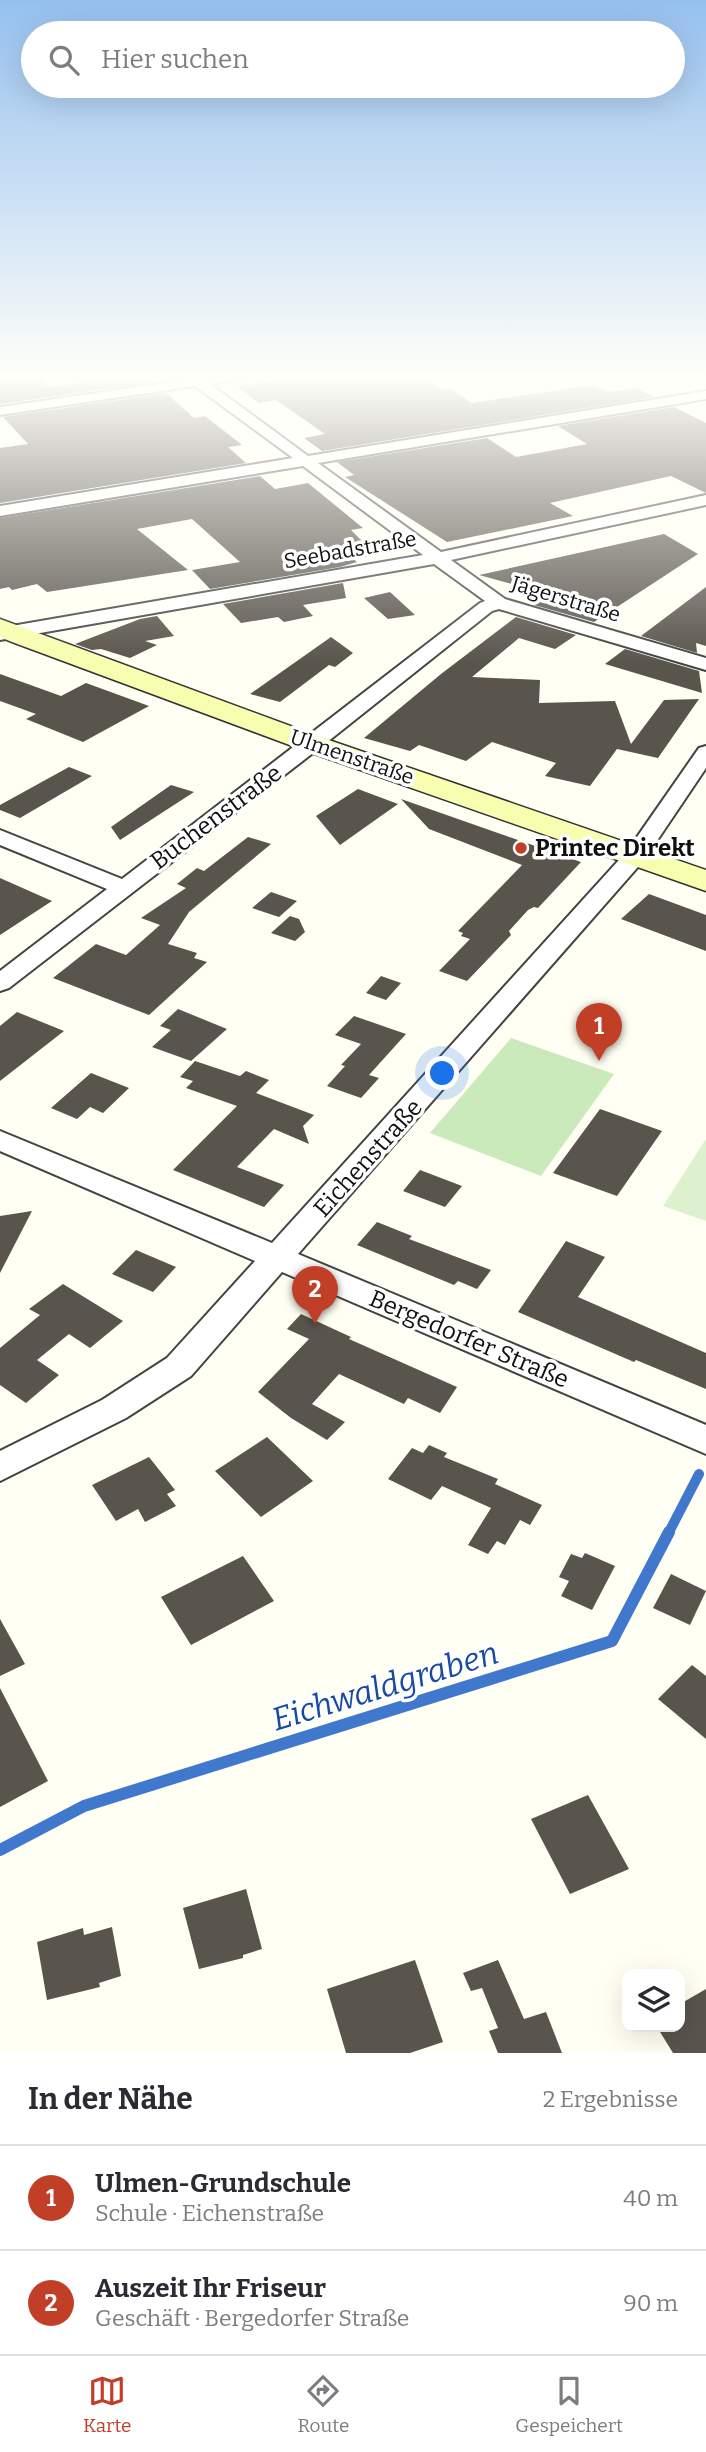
<!DOCTYPE html>
<html lang="de">
<head>
<meta charset="utf-8">
<style>
	:root { --surface:#fff; --page:#f7f7f7; --text:#2b2b33; --muted:#7c7c81; --line:#e1e1e2; --accent:#c13f27 }
	body { margin:0; font-family:Bitter,serif; background:var(--page); color:var(--text) }
	.controls { position:absolute; right:21px; bottom:21px; display:grid; overflow:hidden; border-radius:14px; box-shadow:0 7px 28px #0002 }
	.controls button { width:63px; height:63px; display:grid; place-items:center; padding:0; border:0; border-bottom:2px solid var(--line); background:var(--surface); color:var(--text); font:35px sans-serif }
	.you { position:absolute; left:443px; top:1074px; width:24px; height:24px; margin:-18px; border:5px solid #fff; border-radius:50%; background:#1a73e8; box-shadow:0 0 0 10px #1a73e833 }
	.badge { display:grid; place-items:center; width:46px; height:46px; border-radius:50%; background:var(--accent); color:#fff; font-size:23px; font-weight:700 }
	.pin { position:absolute; translate:-50% -58px; filter:drop-shadow(0 2px 4px #0008) }
	.pin::after { content:''; position:absolute; top:37px; width:24px; height:21px; background:inherit; clip-path:polygon(0 0,100% 0,50% 100%) }
	.list { margin:0; padding:0; list-style:none }
	h2 { display:flex; justify-content:space-between; align-items:center; height:91px; margin:0; padding:0 28px; font-size:30px }
	h2 small { font-size:23px; font-weight:400; color:var(--muted) }
	.list li { display:grid; grid-template-columns:46px 1fr auto; gap:21px; align-items:center; box-sizing:border-box; height:105px; padding:0 28px; border-top:2px solid var(--line) }
	.list b { display:block; font-size:26px; white-space:nowrap }
	.list p { margin:0; font-size:23px; white-space:nowrap; color:var(--muted) }
	.list em { font-size:23px; font-style:normal; color:var(--muted) }
	.icon { flex:none; width:38px; height:38px; fill:none; stroke:currentColor; stroke-width:2; stroke-linecap:round; stroke-linejoin:round }
	.map { position:relative; flex:none; width:706px; height:2053px; overflow:hidden }
	.search { position:absolute; background:var(--surface); box-shadow:0 7px 28px #0002; left:21px; right:21px; top:21px; height:77px; display:flex; align-items:center; gap:18px; box-sizing:border-box; padding:0 24px; border-radius:38px; color:var(--muted); font-size:26px }
	.sheet { height:301px; background:var(--surface) }
	nav { display:flex; justify-content:space-around; align-items:center; box-sizing:border-box; height:98px; border-top:2px solid var(--line); background:var(--surface); font-size:19px; color:var(--muted) }
	nav a { display:grid; justify-items:center; gap:4px }
	nav .on { color:var(--accent) }
	.map>svg:first-child { display:block }
</style>
</head>
<body>
<div class="map">
<svg width="706" height="2053" viewBox="0 0 706 2053">
	<rect width="100%" height="100%" fill="#fffff3"/>
	<path fill="#cbeabc" d="M511 1038 614 1074 541 1176 430 1133Z"/>
	<path fill="#def1ce" d="M706 1139V1221L663 1206Z"/>
	<g fill="none" stroke-linecap="round" stroke-linejoin="round">
		<path stroke="#3f78cd" stroke-width="10" d="M668 1534 699 1474"/>
		<path stroke="#3f78cd" stroke-width="12" d="M0 1850 84 1806 612 1641 669 1532"/>
	</g>
	<g fill="#59544c">
		<path d="M0 376H37L49 387 105 380 100 376H147L154 382 0 404Z"/>
		<path d="M313 376H322L326 382 368 376H420L443 390 450 389 472 403 593 385 608 392 636 388 654 397 322 451 304 438 325 434 276 400 259 403 237 386Z"/>
		<path d="M166 393 194 418 205 416 242 445 228 447 246 463 0 503V448L28 444 3 417Z"/>
		<path d="M674 407 706 423V493L671 476 550 503 573 516 447 542 345 477 354 475 337 462 487 438 516 457 587 444 558 426Z"/>
		<path d="M260 476 275 489 308 483 363 528 351 530 376 555 353 559 357 562 340 567 210 589 192 570 240 562 192 519 137 529 188 570 47 592 37 584 12 590 9 587 0 589V518Z"/>
		<path d="M664 534 698 554 594 622 534 605 558 590 544 593 479 575Z"/>
		<path d="M343 583 346 598 303 605 313 616 284 622 278 617 241 623 223 604Z"/>
		<path d="M706 587V646L696 643 697 653 641 636Z"/>
		<path d="M390 592 415 615 388 619 364 598Z"/>
		<path d="M157 616 174 636 145 641 157 645 130 658 101 649 92 650 75 644 140 619Z"/>
		<path d="M516 617 576 635 555 649 519 638 472 677 540 680 539 703 615 701 631 744 664 700 699 699 658 758 617 749 590 786 545 776 556 763 492 742 466 761 419 745 410 751 364 738 441 674Z"/>
		<path d="M331 637 353 653 335 667 329 665 280 702 250 694Z"/>
		<path d="M625 649 699 671 702 693 605 664Z"/>
		<path d="M0 674 61 696 86 683 149 706 83 742 26 719 36 714 0 701Z"/>
		<path d="M69 767 92 776 20 818 0 810V805Z"/>
		<path d="M171 785 194 792 120 840 111 827Z"/>
		<path d="M358 789 398 804 340 845 316 816Z"/>
		<path d="M401 799 581 862 538 908 534 907 528 910 509 931 511 935 467 981 439 971 470 939 461 936 463 933 458 931 522 865 429 829Z"/>
		<path d="M248 837 271 844 189 912 168 944 197 953 194 958 207 962 149 1015 53 978 96 944 126 955 160 925 141 918 186 888 177 884 197 868 204 871Z"/>
		<path d="M0 878 52 901 0 935Z"/>
		<path d="M271 892 297 901 279 917 252 908Z"/>
		<path d="M649 894 706 915V951L621 919Z"/>
		<path d="M290 916 299 919 305 932 295 941 271 933Z"/>
		<path d="M381 976 401 983 386 1000 366 993Z"/>
		<path d="M178 1009 227 1029 191 1061 152 1047 171 1030 160 1026Z"/>
		<path d="M17 1012 64 1031 0 1081V1026Z"/>
		<path d="M354 1016 406 1034 369 1075 379 1078 361 1098 327 1086 345 1066 341 1065 361 1044 335 1035Z"/>
		<path d="M195 1061 240 1076 246 1071 269 1080 256 1093 314 1115 303 1126 309 1144 274 1129 237 1167 284 1185 264 1207 173 1170 237 1106 186 1088 193 1081 180 1077Z"/>
		<path d="M91 1073 129 1088 103 1113 90 1107 77 1119 51 1108Z"/>
		<path d="M600 1109 662 1131 617 1196 553 1173Z"/>
		<path d="M420 1170 462 1186 445 1207 403 1191Z"/>
		<path d="M32 1211 0 1273V1216Z"/>
		<path d="M377 1222 412 1236 409 1239 491 1270 477 1289 458 1281 454 1285 357 1245Z"/>
		<path d="M566 1241 605 1257 578 1297 706 1353V1389L636 1360 634 1362 518 1312Z"/>
		<path d="M136 1250 176 1267 153 1292 112 1274Z"/>
		<path d="M63 1284 123 1321 90 1348 69 1334 37 1360 59 1375 26 1403 0 1385V1348L40 1315 29 1309Z"/>
		<path d="M301 1314 351 1337 349 1339 457 1387 440 1413 408 1398 404 1404 339 1374 312 1404 345 1422 327 1440 291 1418 258 1392 309 1339 287 1329Z"/>
		<path d="M267 1437 313 1481 261 1517 215 1471Z"/>
		<path d="M429 1445 447 1453 444 1457 498 1479 495 1484 542 1505 530 1525 520 1520 505 1545 497 1541 488 1554 468 1545 491 1508 442 1486 431 1500 388 1479 412 1448 423 1453Z"/>
		<path d="M149 1457 175 1490 167 1494 176 1506 145 1522 138 1509 116 1521 92 1485Z"/>
		<path d="M585 1553 615 1566 592 1610 561 1596 569 1581 559 1577 571 1554 582 1558Z"/>
		<path d="M243 1556 274 1601 191 1645 161 1597Z"/>
		<path d="M671 1574 706 1591 690 1625 653 1608Z"/>
		<path d="M0 1619 25 1664 0 1676Z"/>
		<path d="M692 1665 706 1676V1739L658 1699Z"/>
		<path d="M0 1688 48 1781 0 1807Z"/>
		<path d="M588 1795 629 1869 570 1894 531 1819Z"/>
		<path d="M246 1889 262 1949 243 1955V1958L199 1969 183 1908Z"/>
		<path d="M112 1927 121 1976 99 1983 100 1987 47 2000 37 1942 83 1928 84 1935Z"/>
		<path d="M415 1960 443 2042 410 2053H346L327 1989Z"/>
		<path d="M498 1960 524 2019 546 2012 562 2053H498L489 2031 498 2028 482 1988 471 1991 463 1973Z"/>
		<path d="M706 1989V2053H673L657 2027H680V2004Z"/>
	</g>
	<g fill="none" stroke-linecap="round" stroke-linejoin="round">
		<defs>
			<g id="street">
				<path d="M184 376H244L238 380 210 384 308 456 706 391V399L318 463 441 552 706 495V505L451 560 505 599 706 658V670L499 609 492 611 331 739 9 988 0 991V971L107 889 0 845V830L122 879 480 603 485 601 434 564 0 640V628L423 555 303 466 0 516V506L293 458 195 386 0 415V407L186 380Z"/>
				<path d="M706 746V768L644 860 298 1254 706 1425V1454L282 1272 191 1376 126 1418 0 1481V1451L102 1400 167 1358 255 1261 0 1151V1131L272 1243 628 850 699 748Z"/>
			</g>
			<path id="secondary" d="M0 619 323 738 706 870V891L303 750 12 642 0 637Z"/>
		</defs>
		<use href="#street" stroke="#434343" stroke-width="4"/>
		<use href="#secondary" stroke="#323232" stroke-width="3"/>
		<use href="#street" fill="#fff" fill-rule="evenodd"/>
		<use href="#secondary" fill="#f7feaf" fill-rule="evenodd"/>
	</g>
	<linearGradient id="sky" x2="0" y2="1"><stop stop-color="#95c0ee"/><stop offset="0.57" stop-color="#fffffa"/><stop offset="1" stop-color="#fffffa" stop-opacity="0"/></linearGradient>
	<rect width="706" height="663" fill="url(#sky)"/>
	<circle fill="#c13f27" stroke="#fff" stroke-width="2.5" cx="521" cy="848" r="7"/>
	<g text-anchor="middle" stroke-width="7" stroke-linejoin="round" paint-order="stroke">
		<g font-size="21" fill="#101010" stroke="#fff">
			<text transform="translate(350 550) rotate(-10)" y="7">Seebadstraße</text>
			<text transform="translate(566 599) rotate(17)" y="7">Jägerstraße</text>
			<text transform="translate(352 757) rotate(19)" y="7">Ulmenstraße</text>
		</g>
		<g font-size="24" fill="#101010" stroke="#fff">
			<text transform="translate(216 817) rotate(-37)" y="8">Buchenstraße</text>
			<text transform="translate(368 1158) rotate(-48)" y="8">Eichenstraße</text>
			<text transform="translate(469 1339) rotate(23)" y="8">Bergedorfer Straße</text>
		</g>
		<g font-size="24" font-weight="bold" fill="#101010" stroke="#fff" text-anchor="start">
			<text x="535" y="856">Printec Direkt</text>
		</g>
		<g font-size="32" font-style="italic" fill="#184aa3" stroke="#fff">
			<text transform="translate(385 1686) rotate(-17)" y="11">Eichwaldgraben</text>
		</g>
	</g>
</svg>
<div class="controls">
<button><svg class="icon" aria-label="layers" viewBox="0 0 24 24"><path d="M12 4l9 5-9 5-9-5zM3 14l9 5 9-5"/></svg></button>
</div>
<div class="you"></div>
<div class="pin badge" style="left:599px;top:1061px">1</div>
<div class="pin badge" style="left:315px;top:1324px">2</div>
<div class="search"><svg class="icon" aria-label="search" viewBox="0 0 24 24"><circle cx="10" cy="10" r="6"/><path d="M15 15l6 6"/></svg>Hier suchen</div>
</div>
<section class="sheet">
<h2>In der Nähe<small>2 Ergebnisse</small></h2>
<ul class="list">
<li><span class="badge">1</span><div><b>Ulmen-Grundschule</b><p>Schule · Eichenstraße</p></div><em>40 m</em></li>
<li><span class="badge">2</span><div><b>Auszeit Ihr Friseur</b><p>Geschäft · Bergedorfer Straße</p></div><em>90 m</em></li>
</ul>
</section>
<nav>
<a class="on"><svg class="icon" aria-label="map" viewBox="0 0 24 24"><path d="M3 6l6-2 6 2 6-2v14l-6 2-6-2-6 2zM9 4v14M15 6v14"/></svg>Karte</a>
<a><svg class="icon" aria-label="directions" viewBox="0 0 24 24"><path d="M12 3l9 9-9 9-9-9zM9 14v-3h6M13 9l2 2-2 2"/></svg>Route</a>
<a><svg class="icon" aria-label="saved" viewBox="0 0 24 24"><path d="M7 4h10v16l-5-4-5 4z"/></svg>Gespeichert</a>
</nav>
</body>
</html>
